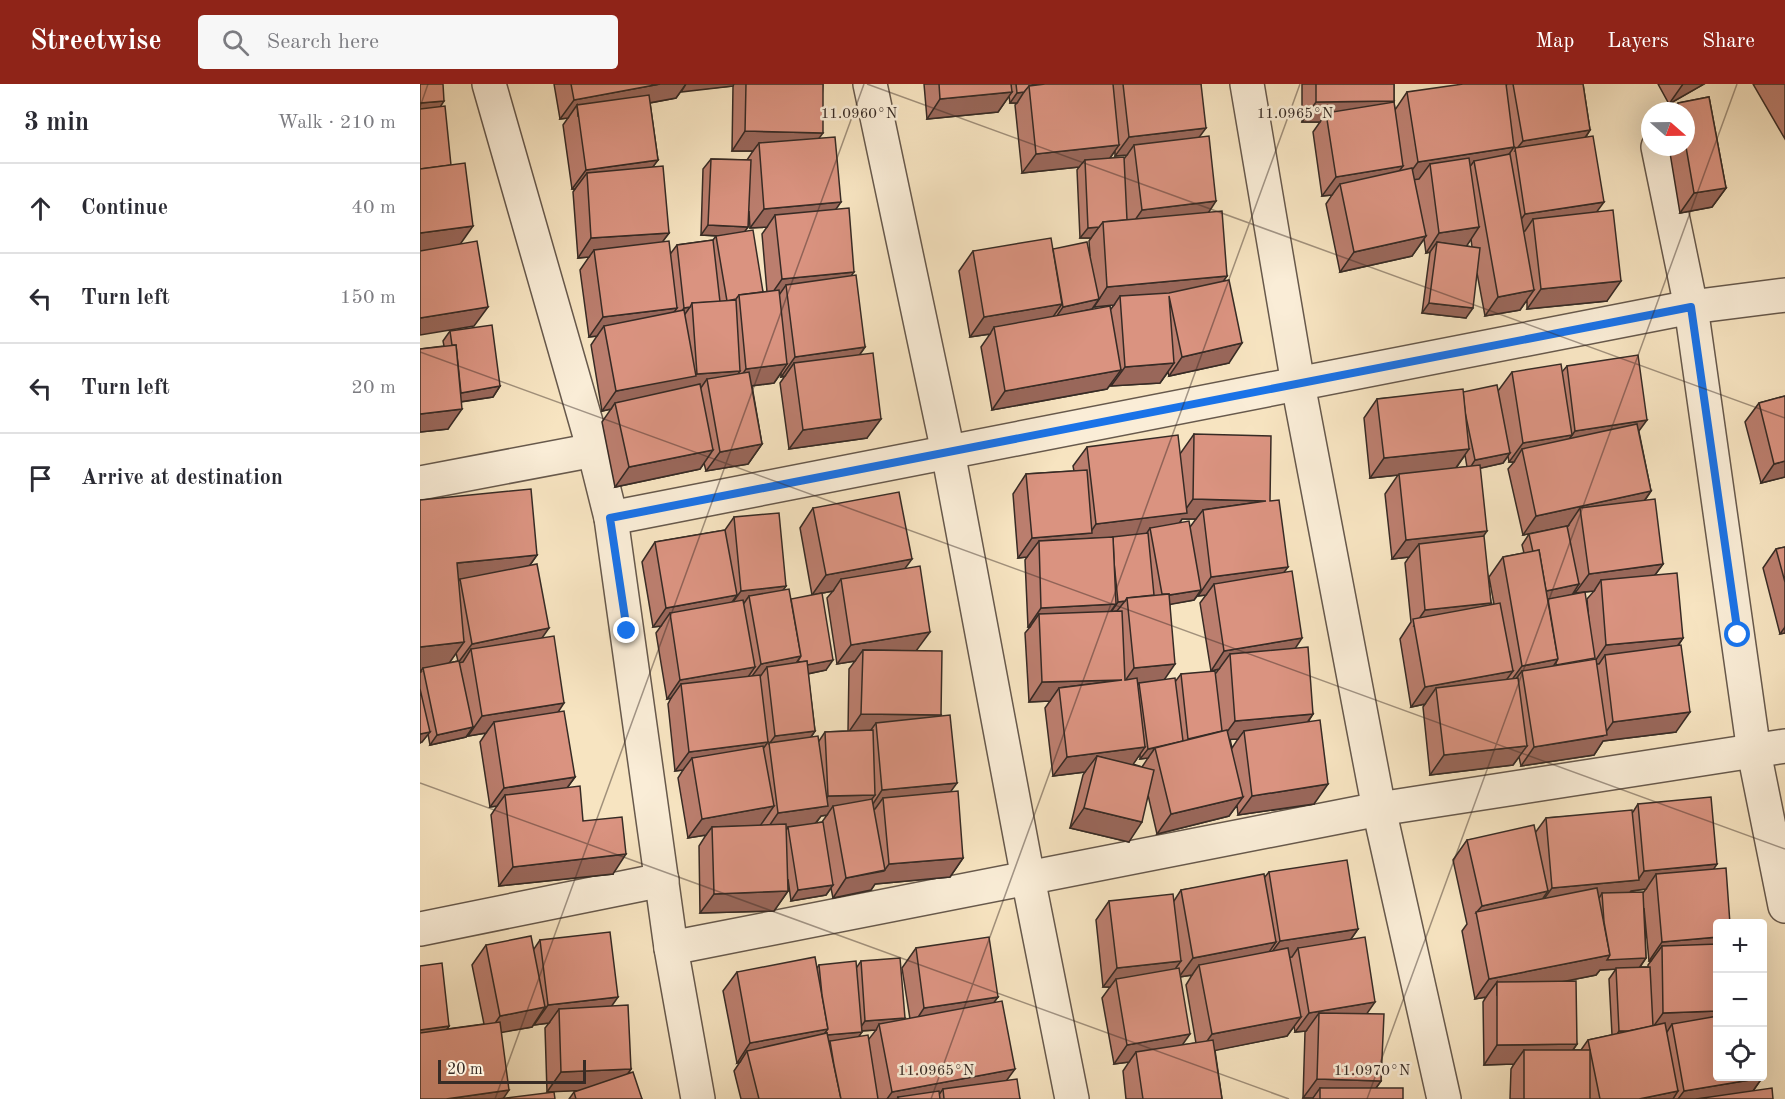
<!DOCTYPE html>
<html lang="en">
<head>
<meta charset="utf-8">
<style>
	:root { --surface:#fff; --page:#f7f7f7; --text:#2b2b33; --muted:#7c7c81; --line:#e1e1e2; --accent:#8f2418 }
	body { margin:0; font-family:"Old Standard TT",serif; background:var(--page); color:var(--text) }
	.controls { position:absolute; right:18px; bottom:18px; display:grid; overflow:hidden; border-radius:6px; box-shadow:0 6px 24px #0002 }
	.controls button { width:54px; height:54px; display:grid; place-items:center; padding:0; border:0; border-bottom:2px solid var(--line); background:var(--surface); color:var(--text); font:30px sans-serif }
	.compass { position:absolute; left:1221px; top:18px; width:54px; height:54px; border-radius:50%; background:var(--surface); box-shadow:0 6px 24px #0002; rotate:110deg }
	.scale { position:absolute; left:18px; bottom:15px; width:148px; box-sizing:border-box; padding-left:6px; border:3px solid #372b25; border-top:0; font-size:16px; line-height:21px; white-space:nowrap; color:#372b25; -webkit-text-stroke:4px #faedd7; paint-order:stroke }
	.stop { position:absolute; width:18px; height:18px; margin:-14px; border:4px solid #1a73e8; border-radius:50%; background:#fff }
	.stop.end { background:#1a73e8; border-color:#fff; box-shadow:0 2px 6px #0008 }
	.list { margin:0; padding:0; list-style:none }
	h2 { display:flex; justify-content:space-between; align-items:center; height:78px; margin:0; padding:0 24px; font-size:26px }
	h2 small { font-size:20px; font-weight:400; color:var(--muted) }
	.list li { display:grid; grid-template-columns:39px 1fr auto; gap:18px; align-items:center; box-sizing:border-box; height:90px; padding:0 24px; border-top:2px solid var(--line) }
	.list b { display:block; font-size:22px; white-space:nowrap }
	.list em { font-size:20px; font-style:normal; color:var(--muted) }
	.icon { flex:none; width:33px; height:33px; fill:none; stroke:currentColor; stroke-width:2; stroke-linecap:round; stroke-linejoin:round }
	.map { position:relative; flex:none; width:1365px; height:1015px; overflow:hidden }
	header { display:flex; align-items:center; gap:36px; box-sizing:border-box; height:84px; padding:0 30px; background:var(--accent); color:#fff }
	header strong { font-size:28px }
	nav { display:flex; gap:33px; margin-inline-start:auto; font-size:21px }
	.search { width:420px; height:54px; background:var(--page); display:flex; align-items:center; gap:15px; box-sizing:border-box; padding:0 21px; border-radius:6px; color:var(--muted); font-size:22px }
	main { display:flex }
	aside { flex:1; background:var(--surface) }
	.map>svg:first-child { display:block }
</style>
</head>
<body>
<header>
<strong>Streetwise</strong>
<div class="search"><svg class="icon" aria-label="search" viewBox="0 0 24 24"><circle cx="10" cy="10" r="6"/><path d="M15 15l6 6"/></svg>Search here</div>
<nav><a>Map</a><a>Layers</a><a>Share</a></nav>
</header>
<main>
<aside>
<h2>3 min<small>Walk · 210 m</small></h2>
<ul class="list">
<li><svg class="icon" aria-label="ahead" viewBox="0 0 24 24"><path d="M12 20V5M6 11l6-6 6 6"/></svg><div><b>Continue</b></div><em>40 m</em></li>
<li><svg class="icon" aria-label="left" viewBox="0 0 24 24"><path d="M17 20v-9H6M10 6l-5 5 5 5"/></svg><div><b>Turn left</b></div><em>150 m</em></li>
<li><svg class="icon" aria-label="left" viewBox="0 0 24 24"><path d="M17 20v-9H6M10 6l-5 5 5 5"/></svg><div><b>Turn left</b></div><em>20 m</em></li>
<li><svg class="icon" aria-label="arrive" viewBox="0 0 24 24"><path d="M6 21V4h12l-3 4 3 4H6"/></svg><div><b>Arrive at destination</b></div></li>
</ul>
</aside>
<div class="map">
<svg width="1365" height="1015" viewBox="0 0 1365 1015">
	<rect width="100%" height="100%" fill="#f7e4c1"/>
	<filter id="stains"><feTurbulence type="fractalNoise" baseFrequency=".00333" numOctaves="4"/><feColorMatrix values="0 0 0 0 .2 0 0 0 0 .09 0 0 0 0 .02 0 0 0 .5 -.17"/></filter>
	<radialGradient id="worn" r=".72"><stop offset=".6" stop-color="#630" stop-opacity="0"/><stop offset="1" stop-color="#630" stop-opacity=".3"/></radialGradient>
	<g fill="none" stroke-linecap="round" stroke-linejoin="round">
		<defs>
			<g id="street">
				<path d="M69 0 174 366 191 434 251 864 278 1015"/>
				<path d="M450 0 528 368 608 794 652 1015"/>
				<path d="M827 0 878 300 959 725 1024 1015"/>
				<path d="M1238 63 1271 223 1334 668 1365 822"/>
				<path d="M0 399 174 366"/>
				<path d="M191 434 1271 223 1365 211"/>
				<path d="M0 845 242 796"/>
				<path d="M251 864 959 725 1365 662"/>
			</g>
		</defs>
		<use href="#street" stroke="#67594c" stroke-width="36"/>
		<use href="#street" stroke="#faedd7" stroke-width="33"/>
	</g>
	<g fill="#bb7e6e" stroke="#372b25" stroke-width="1.5" fill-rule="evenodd">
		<path d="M134 0H403L399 54 431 191 445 263 440 270 447 354 369 365 360 299 365 292 361 293V289L354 299 332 302 342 360 328 380 286 387 284 379 280 385 195 403 182 338 191 325 182 327 171 261 177 252 169 253 160 186 169 173 158 174 153 108 155 105H152L143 41 148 34 140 35ZM313 2 312 67H333L327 76 291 75 283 85 281 151 298 152H296L293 156 257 161 251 169 242 158 249 149 232 83 238 76 230 19 256 14 261 7ZM329 127 330 144 347 143 342 150 347 208H343L324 148 328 143Z"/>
		<path d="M504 0H781L779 53 789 128 807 192 803 197 809 279 749 292 748 288 740 299 691 302V300L687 305 572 326 561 263 570 250 550 253 539 187 553 167 633 165 670 171 669 157 671 154H660L657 86 659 83 602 89 595 21 597 19H590L589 12 578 28 507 35ZM695 67V72L707 71 704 75 690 74ZM694 221 691 225 658 228 672 225 674 223Z"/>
		<path d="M882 0H974V18L975 26 987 8 1086 2 1087 0H1163L1170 46 1166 53 1187 217 1107 225V216L1100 226 1065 232 1057 189 1046 234 1002 229 1010 168 1006 169 1004 155 992 172 920 188 906 120 912 111 902 112 893 48 900 38H882ZM1051 155 1052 163 1046 162Z"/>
		<path d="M1238 0H1284L1249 20Z"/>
		<path d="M1333 0H1365V55Z"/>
		<path d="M1289 13 1306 104 1292 123 1260 129 1249 63H1266V27H1252L1258 19Z"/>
		<path d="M30 247 80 302 73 313 41 318 28 345 0 348V265L24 262 23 257Z"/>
		<path d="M1147 282 1219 348 1231 407 1225 416 1243 480 1235 491 1263 554 1258 562 1256 648 1183 657 1174 671 1101 682 1099 673 1093 681 1010 691 1003 623 1005 620 991 623 980 555 991 538 985 479 989 473 972 475 965 410 978 391 950 394 944 334 957 315 1043 308 1078 307 1092 288H1142ZM1045 371 1047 383 1036 384ZM1088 372 1089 378H1094L1088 385 1103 451 1148 442 1147 443 1109 450 1102 461 1104 469 1083 473 1069 493 1074 520 1069 521 1071 519 1063 453 1060 384 1083 379ZM1155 507V509L1174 507 1167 515 1169 538 1152 511Z"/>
		<path d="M1365 312V393L1341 399 1325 338 1339 319Z"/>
		<path d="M774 350 850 417 864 488 875 564 893 630 888 638 894 720 818 731 817 721 809 732 737 750 728 711 709 758 650 744 663 691 665 688 633 692 625 624 630 617 609 618 605 549 610 543H608L605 476 607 473 598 474 593 410 606 390 654 387 653 382 667 363 760 370ZM762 435H776L770 443 760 439ZM778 511V512L786 511 780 519 791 587 799 585 796 589 761 590 755 598 744 596 750 520 774 516ZM810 655H818L812 664ZM720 670V675L728 674 722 683 713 680Z"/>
		<path d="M0 416 117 471 110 481 122 554 138 628 155 693 147 704 163 737 193 790 79 802 71 731 77 722 70 723 60 658 66 649 48 652V650L46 653 10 661 8 650 2 658 0 659V589L1 588H0ZM36 569 38 577 29 579Z"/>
		<path d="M393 424 485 484 497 567 521 631 530 708 543 774 530 793 455 800 451 806 413 814 411 804 406 811 371 817 368 795V807L354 827 280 829 279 762 286 751 268 754 258 694 263 686 255 687 248 620 251 614 247 615 236 549 241 542 233 543 222 478 235 458 305 446 314 433 366 502 363 506 371 515 406 586 388 590 395 647 391 653 399 657 405 648 428 647 429 585 435 577 417 580 407 514 413 507 392 511 380 444ZM407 731 402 738 396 739 401 732Z"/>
		<path d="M1365 463V549L1360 550 1343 484 1356 465Z"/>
		<path d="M1218 720 1294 785 1298 840V993L1342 994 1333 1007 1353 1015H1090L1091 985 1094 980 1064 981 1063 918 1066 913 1055 915 1042 847 1047 840 1033 776 1047 756 1115 749 1126 734 1213 728ZM1226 805 1223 809 1210 808 1211 807ZM1224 824 1229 877H1231L1228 881V883H1220L1226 874ZM1196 885 1189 895 1192 951 1168 956 1161 966H1153L1157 960 1145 897 1176 891 1180 886Z"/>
		<path d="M849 788 938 845 931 855 961 997 956 1004 983 1015H893V1014H883L885 948 886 947 875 948 874 942 867 952 795 966 802 1015H706L703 987 709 978 694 980 682 914 690 903H683L676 836 689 817H754L761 806 844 794ZM772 891 766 901 776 959 762 961 760 893Z"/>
		<path d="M120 856 192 922 211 985 208 990 222 1015H149L154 1008 157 1006 127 1008 125 944 129 939 114 941V940L112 943 81 948 83 1014 0 1015V882L29 942 27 945 64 940 52 881 66 861 114 865Z"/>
		<path d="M496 864 578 913 573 919 587 996 600 1015H321L314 987 320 978 317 979 303 907 317 888 397 884 399 881 437 883 441 877 483 936 490 935 482 884ZM456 946 449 955 439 952 442 947Z"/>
	</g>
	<g fill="#99675a" stroke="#372b25" stroke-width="1.5">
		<path d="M240 0H266L256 14 158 32 157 21 148 34 140 35 154 16Z"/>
		<path d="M266 0H314L313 2 261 8Z"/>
		<path d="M1263 0H1284L1249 20Z"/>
		<path d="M592 8 578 28 507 35 520 15Z"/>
		<path d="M604 8 597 19H590L597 9Z"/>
		<path d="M24 17 11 37 0 38V19Z"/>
		<path d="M974 17 960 37 906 29 900 38H882L896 18Z"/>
		<path d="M786 44 772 63 714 61 707 71 695 72 709 53Z"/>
		<path d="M1170 46 1157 66 1095 67 1103 57Z"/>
		<path d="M325 47 403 49 389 68 339 59 333 67H312Z"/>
		<path d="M699 61 685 81 665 76 659 83 602 89 616 70Z"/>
		<path d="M1094 63 1081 82 1054 77 1047 87 1010 80 999 95 984 97 998 78Z"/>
		<path d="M238 76 224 95 167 89 155 105H152L166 86Z"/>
		<path d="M983 82 969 101 920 100 912 111 902 112 916 93Z"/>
		<path d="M1306 104 1292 123 1260 129 1274 109Z"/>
		<path d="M796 117 783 137 708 146 722 126Z"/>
		<path d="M421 118 407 138 355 131 347 143 330 144 344 125Z"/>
		<path d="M1184 118 1170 137 1113 135 1105 147 1091 149 1105 130Z"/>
		<path d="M288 141 328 143 321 153 281 151Z"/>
		<path d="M53 142 34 169 0 174V149Z"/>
		<path d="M679 143 671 154H660L668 144Z"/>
		<path d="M1059 143 1046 163 1017 158 1010 168 1006 169 1019 149Z"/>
		<path d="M249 149 235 168 174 166 169 173 158 174 171 154Z"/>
		<path d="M1006 152 992 172 920 188 934 168Z"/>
		<path d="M434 188 420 207 366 201 357 214 348 215 362 195Z"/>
		<path d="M807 192 793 212H700L694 221 674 223 687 203Z"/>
		<path d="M1201 197 1187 217 1107 225 1121 205Z"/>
		<path d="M1114 206 1100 226 1065 232 1078 213Z"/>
		<path d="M679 215 672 225 636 233 643 223Z"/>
		<path d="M1009 219 1053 224 1046 234 1002 229Z"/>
		<path d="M642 220 628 240 574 243 570 250 550 253 564 233Z"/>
		<path d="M68 223 54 242 0 251V234Z"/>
		<path d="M270 223 263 233 257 234 264 224Z"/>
		<path d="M257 224 243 244 184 242 177 252 169 253 183 233Z"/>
		<path d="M822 259 809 279 749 292 762 273Z"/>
		<path d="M445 263 431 283 374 279 365 292 361 293 375 273Z"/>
		<path d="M754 279 740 299 691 302 705 283Z"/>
		<path d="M367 280 354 299 313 304 326 285Z"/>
		<path d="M701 286 687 305 572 326 585 307Z"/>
		<path d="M320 287 307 306 287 295 278 308 195 319 191 325 182 327 196 307 277 290Z"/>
		<path d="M80 302 73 313 32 319 40 309Z"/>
		<path d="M42 325 28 345 0 348V330Z"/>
		<path d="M461 335 447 354 369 365 383 346Z"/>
		<path d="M1227 336 1213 355 1141 366 1155 347Z"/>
		<path d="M1152 351 1138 370 1102 365 1094 378H1089L1103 359Z"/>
		<path d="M342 360 328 380 286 387 300 368Z"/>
		<path d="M1049 365 1035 385 950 394 964 374Z"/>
		<path d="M293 366 280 385 195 403 209 383Z"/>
		<path d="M1090 369 1083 379 1048 387 1055 376Z"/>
		<path d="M1365 377V393L1341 399 1354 380Z"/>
		<path d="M1231 407 1217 427 1160 424 1148 442 1103 451 1116 432Z"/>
		<path d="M773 415 846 417 783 426 776 435H762L753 448 730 444 725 452 619 457 607 473 598 474 612 454 670 449 676 440 763 429Z"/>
		<path d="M1067 447 1053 467 999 460 989 473 972 475 986 456Z"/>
		<path d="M117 471 98 498 40 495 33 505 37 479Z"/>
		<path d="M492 475 478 494 421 495 413 507 392 511 406 491Z"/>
		<path d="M1243 480 1229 499 1181 496 1174 507 1155 509 1169 490Z"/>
		<path d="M868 483 854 502 794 500 786 511 778 512 791 493Z"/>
		<path d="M1159 500 1152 511 1114 518 1121 508Z"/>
		<path d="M366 502 352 522 329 512 320 525 307 526 321 507Z"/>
		<path d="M781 506 774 516 736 523 743 512Z"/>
		<path d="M317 511 303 531 250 529 241 542 233 543 246 524Z"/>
		<path d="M705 517 697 527 691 528 698 518Z"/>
		<path d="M1071 519 1057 538 994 542 1005 526Z"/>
		<path d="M696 520 682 540 619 530 610 543H608L621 524Z"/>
		<path d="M1365 543V549L1360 550Z"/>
		<path d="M129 544 115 564 51 565 43 578 38 579 52 560Z"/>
		<path d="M510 548 496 567 443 566 435 577 417 580 431 561Z"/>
		<path d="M882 554 869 574 810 570 799 585 791 587 804 567Z"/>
		<path d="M1263 554 1249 574 1185 571 1179 580H1173L1186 561Z"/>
		<path d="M44 558 25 585 3 584 0 588V563Z"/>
		<path d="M381 572 368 591 347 583 337 597 327 599 341 580Z"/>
		<path d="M1138 575 1125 595 1102 587 1092 600 1088 601 1102 582Z"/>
		<path d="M413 576 406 586 372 593 379 582Z"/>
		<path d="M755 580 742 599H719L717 602 700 604 714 584Z"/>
		<path d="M335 583 321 603 261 600 251 614 247 615 260 596Z"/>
		<path d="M1093 587 1079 606 1016 604 1005 620 991 623 1005 603Z"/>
		<path d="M702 596 639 604 630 617 609 618 622 598Z"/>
		<path d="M144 619 131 639 74 638 66 649 48 652 62 632Z"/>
		<path d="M1270 628 1256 648 1183 657 1174 671 1101 682 1114 663 1183 652 1193 638Z"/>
		<path d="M441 630 521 631 508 651 456 639 448 650 428 649Z"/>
		<path d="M893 630 880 649 824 647 818 655 801 656 815 637Z"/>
		<path d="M53 643 46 653 10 661 17 651Z"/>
		<path d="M395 647 382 666 349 660 355 652Z"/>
		<path d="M10 648 2 658 0 659V650Z"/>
		<path d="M348 658 334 677 272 674 263 686 255 687 269 668Z"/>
		<path d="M763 660 735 664 728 674 720 675 728 665Z"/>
		<path d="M1107 662 1093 681 1010 691 1024 671Z"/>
		<path d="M725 663 712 682 677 672 665 688 633 692 647 673Z"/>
		<path d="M155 693 141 712 85 711 77 722 70 723 84 704Z"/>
		<path d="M537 699 523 718 463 714 455 725 449 726 462 706Z"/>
		<path d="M908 700 894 720 818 731 832 712Z"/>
		<path d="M455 711 441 730 413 722 407 731 401 732 394 741 368 743 367 745 345 748 358 729 401 723 408 712Z"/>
		<path d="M823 713 809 732 737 750 751 730Z"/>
		<path d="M354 722 340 742 292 743 286 751 268 754 282 735Z"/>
		<path d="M664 724 722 738 709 758 650 744Z"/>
		<path d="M206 770 193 790 79 802 93 783Z"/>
		<path d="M543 774 530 793 455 800 451 806 413 814 426 794 464 787 469 780Z"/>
		<path d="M1297 780 1284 800 1236 790 1226 805 1211 807 1205 815 1182 809 1177 818 1118 823 1132 804 1218 796 1224 787Z"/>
		<path d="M413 801 406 811 371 817 378 806Z"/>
		<path d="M368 807 354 827 280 829 294 810Z"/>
		<path d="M1128 807 1115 826 1056 829 1062 822Z"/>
		<path d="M938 845 924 865 878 864 872 873 846 876 860 857Z"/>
		<path d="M1298 853V871L1242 862 1231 877H1229L1242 858Z"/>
		<path d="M856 858 842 878 779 881 772 891 759 893 773 874Z"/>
		<path d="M1190 871 1226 874 1219 884 1180 886 1176 891 1077 911V898L1066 913 1055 915 1069 895Z"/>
		<path d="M761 877 747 896 696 895 690 903H683L697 884Z"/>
		<path d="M198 913 184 933 139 925 129 939 114 941 128 921Z"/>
		<path d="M578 913 564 932 491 944 504 924Z"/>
		<path d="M955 918 941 938 899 929 886 947 875 948 889 929Z"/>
		<path d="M125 923 112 943 67 951 80 932Z"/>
		<path d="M1298 927V946L1252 940 1247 948H1232L1192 958 1199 947 1231 946 1243 929Z"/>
		<path d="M881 933 867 952 778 970 792 950Z"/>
		<path d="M485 934 478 944 459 940 456 946 438 947 445 937Z"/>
		<path d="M29 942 16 962 0 964V946Z"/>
		<path d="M408 945 394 965 327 967 320 978 317 979 330 959Z"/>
		<path d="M442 948 435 958 410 957 407 961 405 951Z"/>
		<path d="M770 950 756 970 716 968 709 978 694 980 707 961Z"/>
		<path d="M1157 960 1143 980 1104 966 1094 980 1064 981 1077 961Z"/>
		<path d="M211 985 197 1005 127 1008 141 988Z"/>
		<path d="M595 985 581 1004 523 1005 516 1015 478 1013 477 1015H467L472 1008Z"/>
		<path d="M1342 994 1328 1014 1322 1015H1258L1264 1007Z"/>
		<path d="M897 995 961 997 948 1015 900 1004 893 1014H883Z"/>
		<path d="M89 1006 83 1015H26Z"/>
		<path d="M1258 1007 1253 1015H1219Z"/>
	</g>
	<g fill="#da9380" stroke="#372b25" stroke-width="1.5">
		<path d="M0 0H23L24 17 0 19Z"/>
		<path d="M151 0H240L154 16Z"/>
		<path d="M326 0H403V49L325 47Z"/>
		<path d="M519 0H591L592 8 520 15Z"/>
		<path d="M596 0H625L609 2 604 8 597 9Z"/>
		<path d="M625 0H693L699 61 616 70 609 2Z"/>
		<path d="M703 0H781L786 44 709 53Z"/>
		<path d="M896 0H974V17L896 18Z"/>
		<path d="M1043 0H1086L1094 63 998 78 987 8Z"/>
		<path d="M1093 0H1163L1170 46 1103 57Z"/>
		<path d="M229 11 238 76 166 86 157 21Z"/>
		<path d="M1289 13 1306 104 1274 109 1266 63V27H1259L1258 19Z"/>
		<path d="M974 18 983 82 916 93 906 29Z"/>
		<path d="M25 22 31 81 0 85V25Z"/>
		<path d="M789 52 796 117 722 126 714 61Z"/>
		<path d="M1173 52 1184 118 1105 130 1095 64Z"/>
		<path d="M415 53 421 118 344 125 339 59Z"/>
		<path d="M1090 70 1114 206 1078 213 1054 77Z"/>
		<path d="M704 73 707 136 683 138 679 143 668 144 665 76Z"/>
		<path d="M1049 74 1059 143 1019 149 1010 80Z"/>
		<path d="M291 75 331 76 328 143 288 141Z"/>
		<path d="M45 79 53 142 0 149V85Z"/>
		<path d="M243 82 249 149 171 154 167 89Z"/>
		<path d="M992 84 1006 152 934 168 920 100Z"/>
		<path d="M429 124 434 188 362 195 355 131Z"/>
		<path d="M1193 126 1201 197 1121 205 1113 135Z"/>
		<path d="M802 127 807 192 687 203 683 138Z"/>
		<path d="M333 146 343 208 319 211 316 215 307 217 296 152Z"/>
		<path d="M631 154 642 220 564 233 553 167Z"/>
		<path d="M293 156 300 218 272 219 270 223 264 224 257 161Z"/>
		<path d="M57 157 68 223 0 234V167Z"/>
		<path d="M249 157 257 224 183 233 174 166Z"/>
		<path d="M667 158 679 215 643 223 633 165Z"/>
		<path d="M1017 158 1060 164 1053 224 1009 219Z"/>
		<path d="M436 191 445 263 375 273 366 201Z"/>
		<path d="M809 196 822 259 762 273 749 212 754 279 705 283 700 212 749 209Z"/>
		<path d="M359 206 367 280 326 285 319 211Z"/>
		<path d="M316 216 320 287 277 290 272 219Z"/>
		<path d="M690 222 701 286 585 307 574 243Z"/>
		<path d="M264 226 276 292 196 307 184 242Z"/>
		<path d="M72 241 80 302 41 309 36 261H32L30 247Z"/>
		<path d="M36 261 42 325 0 330V265Z"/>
		<path d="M453 269 461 335 383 346 374 279Z"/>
		<path d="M1218 271 1227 336 1155 347 1147 282Z"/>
		<path d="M1141 280 1152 351 1103 359 1092 288Z"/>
		<path d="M329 288 342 360 300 368 287 295Z"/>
		<path d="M280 300 293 366 209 383 195 319Z"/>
		<path d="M1077 301 1090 369 1055 376 1045 328 1043 308Z"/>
		<path d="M1043 305 1049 365 964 374 957 315Z"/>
		<path d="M1365 312V377L1354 380 1339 319Z"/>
		<path d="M1217 340 1231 407 1116 432 1102 365Z"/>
		<path d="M774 350 851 352 850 417 859 416 868 483 791 493 783 426 846 417 773 415Z"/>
		<path d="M758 351 767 429 676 440 667 363Z"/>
		<path d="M1060 381 1067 447 986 456 979 390Z"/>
		<path d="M667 386 672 449 612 454 606 390Z"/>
		<path d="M111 405 117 471 37 479 44 558 0 563V416Z"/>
		<path d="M479 408 492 475 406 491 393 424Z"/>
		<path d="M1235 415 1243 480 1169 490 1160 424Z"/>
		<path d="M359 429 366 502 321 507 314 433Z"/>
		<path d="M769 437 781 506 749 511V510H742L730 444Z"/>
		<path d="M1147 442 1159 500 1126 507 1119 466 1113 468 1109 450Z"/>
		<path d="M305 446 317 511 246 524 235 458Z"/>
		<path d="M728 449 734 511 707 514 705 517 698 518 694 478 693 453H692Z"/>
		<path d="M1064 452 1071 519 1005 526 999 460Z"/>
		<path d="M693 453 696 520 621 524 619 457Z"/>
		<path d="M1365 463V498L1356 465Z"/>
		<path d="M1119 466 1138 575 1102 582 1083 473Z"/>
		<path d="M117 480 129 544 52 560 40 495Z"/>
		<path d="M500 482 510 548 431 561 421 495Z"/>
		<path d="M872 487 882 554 804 567 794 500Z"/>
		<path d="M1257 489 1263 554 1186 561 1181 496Z"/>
		<path d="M369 505 381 572 341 580 329 512Z"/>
		<path d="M1165 508 1175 574 1136 581V579L1138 575 1128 515Z"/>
		<path d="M402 509 413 576 387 581V577L378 578V577L381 572 371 515Z"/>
		<path d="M749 510 755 580 714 584 707 514Z"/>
		<path d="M323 516 335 583 260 596 250 529Z"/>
		<path d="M1080 519 1093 587 1005 603 993 535Z"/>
		<path d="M702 527 705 596 717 594 725 663 647 673 639 604 702 596 622 598 619 530Z"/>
		<path d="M134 552 144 619 62 632 51 565Z"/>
		<path d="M1261 561 1270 628 1193 638 1185 571Z"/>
		<path d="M888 563 893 630 815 637 810 570Z"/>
		<path d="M443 566 522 567 521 631 441 630Z"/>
		<path d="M1176 575 1187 651 1114 663 1102 587Z"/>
		<path d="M39 577 53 643 17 651 3 584Z"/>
		<path d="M387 577 395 647 355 652 347 583Z"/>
		<path d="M795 587 802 647 768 655 761 590Z"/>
		<path d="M340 591 348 658 269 668 261 600Z"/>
		<path d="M755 594 763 657 728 665 719 599Z"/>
		<path d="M1098 594 1107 662 1024 671 1016 604Z"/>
		<path d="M0 605 10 648 0 650Z"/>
		<path d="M144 627 155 693 84 704 74 638Z"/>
		<path d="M530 631 537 699 462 706 456 639Z"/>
		<path d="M900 636 908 700 832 712 824 647Z"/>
		<path d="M453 646 455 711 408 712 405 648Z"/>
		<path d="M807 646 823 713 751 730 735 664Z"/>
		<path d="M398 652 408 722 358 729 349 659Z"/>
		<path d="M343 662 354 722 282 735 272 674Z"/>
		<path d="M677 672 734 686 722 738 664 724Z"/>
		<path d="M160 702 163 737 202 733 206 770 93 783 85 711Z"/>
		<path d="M538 707 543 774 469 780 463 714Z"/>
		<path d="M1291 713 1297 780 1224 787 1218 720Z"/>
		<path d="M452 715 465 786 426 794 413 722Z"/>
		<path d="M1212 726 1219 796 1132 804 1126 734Z"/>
		<path d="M403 738 413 801 378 806 368 743Z"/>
		<path d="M366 740 368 807 294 810 292 743Z"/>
		<path d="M1114 741 1128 807 1062 822 1047 756Z"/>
		<path d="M927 776 938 845 860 857 849 788Z"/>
		<path d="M1306 784 1310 840H1298V853L1242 858 1236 790Z"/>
		<path d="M844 790 856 858 773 874 761 806Z"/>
		<path d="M1177 804 1190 871 1069 895 1056 828Z"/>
		<path d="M1223 808 1226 874 1187 876 1190 871 1184 838 1182 809Z"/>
		<path d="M753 810 761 877 697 884 689 817Z"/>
		<path d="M190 848 198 913 128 921 120 856Z"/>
		<path d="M111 852 125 923 80 932 66 861Z"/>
		<path d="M569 853 578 913 504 924 496 864Z"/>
		<path d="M945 853 955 918 889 929 878 864Z"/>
		<path d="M1298 860V927L1243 929 1242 862Z"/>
		<path d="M868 864 881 933 792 950 779 881Z"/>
		<path d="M395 873 408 945 330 959 317 888Z"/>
		<path d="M480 874 485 934 445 937 441 877Z"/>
		<path d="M436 877 442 948 407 951V949H405L408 945 402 911 399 881Z"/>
		<path d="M22 879 29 942 0 946V882Z"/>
		<path d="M1230 883 1233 942 1208 947H1199L1196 884Z"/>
		<path d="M759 884 770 950 707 961 696 895Z"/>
		<path d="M1156 897 1157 960 1077 961V898Z"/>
		<path d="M582 917 595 985 472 1008 459 940Z"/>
		<path d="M208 921 211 985 141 988 139 925Z"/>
		<path d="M899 929 964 930 961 997 897 995Z"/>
		<path d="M1298 932V993H1341L1342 994 1264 1007 1252 940Z"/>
		<path d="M80 938 89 1006 26 1015H0V949Z"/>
		<path d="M1245 939 1258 1007 1219 1015H1180L1168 956Z"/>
		<path d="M407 949 421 1015H339L327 967Z"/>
		<path d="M448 951 458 1015H421L414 981 410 957Z"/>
		<path d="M793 956 802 1015H723L716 968Z"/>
		<rect x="1104" y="966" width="66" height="49"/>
		<path d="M213 988 222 1015H156L154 1008Z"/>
		<path d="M597 995 600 1015H524L523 1005Z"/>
		<rect x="900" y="1004" width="83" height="11"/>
		<path d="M1352 1004 1353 1015H1276Z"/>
		<path d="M519 1007 520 1015H479L478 1013Z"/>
		<path d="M134 1008 135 1015H78Z"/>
	</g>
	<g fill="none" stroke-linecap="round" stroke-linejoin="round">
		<path stroke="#1a73e8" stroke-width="8" d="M207 547 190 434 1271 223 1318 551"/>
	</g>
	<path fill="none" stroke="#372b25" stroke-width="1.5" stroke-opacity="0.45" d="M447 0 1365 334M0 23 8 0M0 268 1365 765M0 699 869 1015M75 1015 444 0M511 1015 880 0M947 1015 1317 0"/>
	<g font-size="15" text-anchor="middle" fill="#372b25" stroke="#faedd7" stroke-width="5" stroke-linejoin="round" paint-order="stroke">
		<text x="439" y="34">11.0960°N</text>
		<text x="875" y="34">11.0965°N</text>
		<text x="516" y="991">11.0965°N</text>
		<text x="952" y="991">11.0970°N</text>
	</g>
	<rect width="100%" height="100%" filter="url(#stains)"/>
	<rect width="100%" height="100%" fill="url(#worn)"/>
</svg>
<div class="controls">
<button>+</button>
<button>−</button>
<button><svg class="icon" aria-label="locate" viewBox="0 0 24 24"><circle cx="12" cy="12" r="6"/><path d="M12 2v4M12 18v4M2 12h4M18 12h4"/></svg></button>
</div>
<svg class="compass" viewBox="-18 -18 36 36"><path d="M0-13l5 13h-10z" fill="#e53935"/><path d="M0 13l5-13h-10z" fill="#7c7c81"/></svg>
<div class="scale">20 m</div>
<div class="stop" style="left:1318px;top:551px"></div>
<div class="stop end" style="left:207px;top:547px"></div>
</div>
</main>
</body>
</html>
